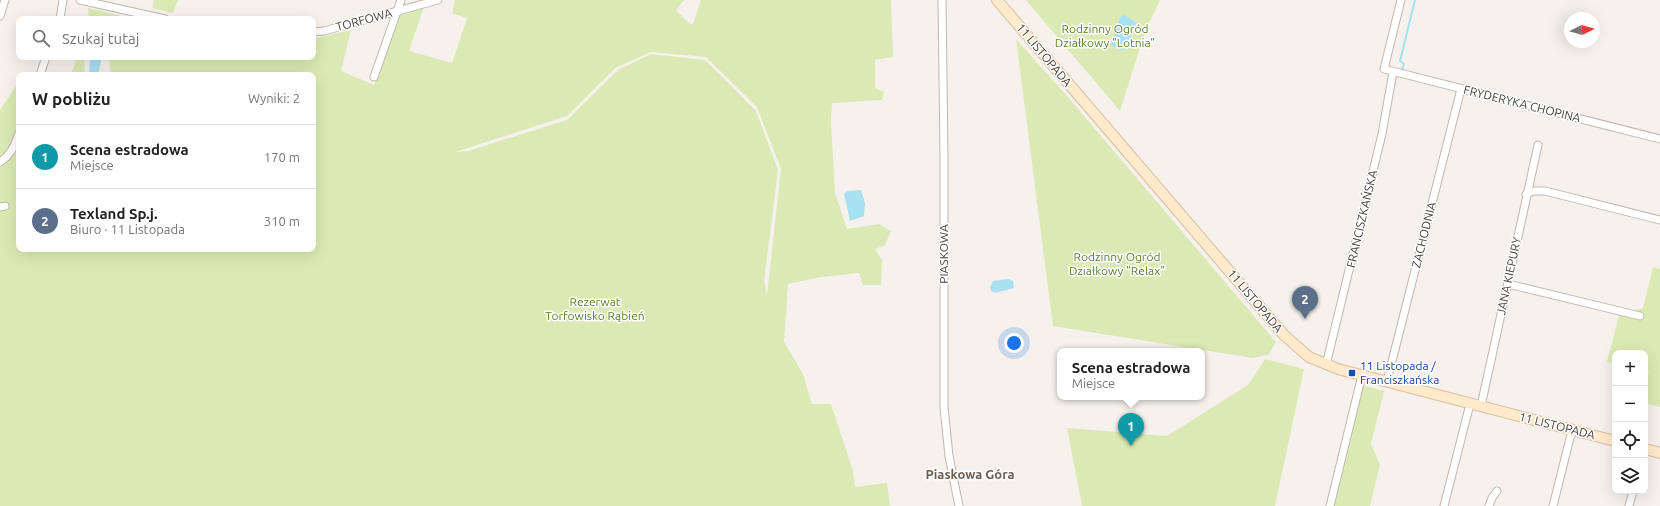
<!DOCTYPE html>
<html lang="pl">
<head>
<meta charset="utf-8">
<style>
	:root { --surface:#fff; --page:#f2f2f2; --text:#202124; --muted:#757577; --line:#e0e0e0; --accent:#7c3aed }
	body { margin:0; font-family:Ubuntu,sans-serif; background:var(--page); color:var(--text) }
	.controls { position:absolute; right:12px; bottom:12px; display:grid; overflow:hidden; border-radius:8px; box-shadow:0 4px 16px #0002 }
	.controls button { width:36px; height:36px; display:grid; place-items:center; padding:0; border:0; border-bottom:1px solid var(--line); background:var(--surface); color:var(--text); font:20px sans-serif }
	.compass { position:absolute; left:1564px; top:12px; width:36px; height:36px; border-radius:50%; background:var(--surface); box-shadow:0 4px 16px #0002; rotate:85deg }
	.you { position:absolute; left:1014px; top:343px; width:14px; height:14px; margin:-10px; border:3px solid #fff; border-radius:50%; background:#1a73e8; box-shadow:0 0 0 6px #1a73e833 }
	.badge { display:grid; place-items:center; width:26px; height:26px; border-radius:50%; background:var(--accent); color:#fff; font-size:13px; font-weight:700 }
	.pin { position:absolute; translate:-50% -33px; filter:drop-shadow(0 1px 2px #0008) }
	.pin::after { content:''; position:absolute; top:21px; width:14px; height:12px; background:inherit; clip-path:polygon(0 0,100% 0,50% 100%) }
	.popup { position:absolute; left:1057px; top:348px; width:148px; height:52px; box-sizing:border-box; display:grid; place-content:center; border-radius:8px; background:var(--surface); filter:drop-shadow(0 1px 3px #0005); font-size:13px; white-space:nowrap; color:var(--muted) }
	.popup b { font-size:15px; color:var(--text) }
	.popup::after { content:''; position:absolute; left:50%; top:100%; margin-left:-8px; border:8px solid transparent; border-top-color:var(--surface) }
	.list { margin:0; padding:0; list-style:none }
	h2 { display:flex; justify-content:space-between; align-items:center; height:52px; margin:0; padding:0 16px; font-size:17px }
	h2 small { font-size:13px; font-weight:400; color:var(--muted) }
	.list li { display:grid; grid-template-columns:26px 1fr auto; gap:12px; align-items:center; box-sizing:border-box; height:64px; padding:0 16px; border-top:1px solid var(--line) }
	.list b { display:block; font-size:15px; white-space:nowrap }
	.list p { margin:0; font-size:13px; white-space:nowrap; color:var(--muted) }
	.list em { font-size:13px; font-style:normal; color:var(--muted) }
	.icon { flex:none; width:22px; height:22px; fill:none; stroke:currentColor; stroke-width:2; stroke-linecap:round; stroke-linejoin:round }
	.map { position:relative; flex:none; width:1660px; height:506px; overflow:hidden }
	.search { position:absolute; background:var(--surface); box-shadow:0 4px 16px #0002; left:16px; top:16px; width:300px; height:44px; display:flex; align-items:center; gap:10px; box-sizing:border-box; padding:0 14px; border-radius:8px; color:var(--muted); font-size:15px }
	.panel { position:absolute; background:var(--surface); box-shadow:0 4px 16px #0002; left:16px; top:72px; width:300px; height:180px; border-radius:8px }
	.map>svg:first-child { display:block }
</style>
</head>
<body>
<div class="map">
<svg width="1660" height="506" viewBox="0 0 1660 506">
	<rect width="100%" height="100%" fill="#f6f1ec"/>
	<g fill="#dbeab4" fill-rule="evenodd">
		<path d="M154 0H178L173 13 152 8Z"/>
		<path d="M455 0H684L676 10 690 24H693L701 0H891L893 57 875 60V88L884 92 882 100 832 103 831 121 835 193 847 229 879 224 891 231 885 245 875 249 882 260 881 285H863L859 273 821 277 788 284 784 342 803 374 812 404H831L853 471 855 487 887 483 890 506H0V110L16 86 19 87V249H313V75H111L109 57H313V39L351 30 341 71 374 85 399 16 424 7 409 51 452 63 467 18 452 13ZM651 52 706 57 757 107 781 169 767 295 764 281 778 170 756 111 705 60 651 54 618 70 567 120 468 151 455 152 567 116 615 68Z"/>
		<path d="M1026 0H1160L1146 29 1120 111Z"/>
		<path d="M88 8 134 19H89Z"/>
		<path d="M1016 39 1067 96 1276 342 1268 355 1253 358 1053 326Z"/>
		<path d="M77 57H85L84 75H71Z"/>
		<path d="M1653 267 1660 269V407L1645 403V387L1649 372 1645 371V353H1615V364L1607 362 1619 315 1643 308Z"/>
		<path d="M1265 359 1304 369 1275 506H1082L1067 428 1167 436 1248 385Z"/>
		<path d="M1362 385 1384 391 1371 444 1380 465 1370 506H1334Z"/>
	</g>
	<g fill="#a8e1f2">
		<path d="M1125 15 1136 23 1125 49 1120 50 1111 45 1119 20 1121 16Z"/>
		<path d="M90 57H102L98 75H89Z"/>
		<path d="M861 190 865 203 864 216 850 221 844 194 847 191Z"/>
		<path d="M1008 279 1013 281 1014 288 995 293 991 291 990 287 993 281Z"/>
	</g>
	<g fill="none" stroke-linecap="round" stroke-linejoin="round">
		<g stroke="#a8e1f2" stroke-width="2">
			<path d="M1402 70 1404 64 1400 61 1415 0"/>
			<path d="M1393 90 1395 83"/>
		</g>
		<defs>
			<g id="street">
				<path d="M80 0 165 19"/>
				<path d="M942 0 944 156V407L949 456 959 506"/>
				<path d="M1401 0 1384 69 1660 139"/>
				<path d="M0 16 5 0"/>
				<path d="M60 19 63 0"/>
				<path d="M313 32 324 31 438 0"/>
				<path d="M40 75 46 57"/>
				<path d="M374 77 401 0"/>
				<path d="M0 162C11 155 15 145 19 133"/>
				<path d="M1526 194 1534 191H1545L1660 220"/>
				<path d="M0 207 5 206"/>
				<path d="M1508 284 1640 316"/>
				<path d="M1326 365 1382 134 1393 72"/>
				<path d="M1387 381 1461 89"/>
				<path d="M1481 406 1538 145"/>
				<path d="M1330 506 1362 375"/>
				<path d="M1444 506 1470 404"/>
				<path d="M1489 506 1492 498 1497 491"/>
				<path d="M1553 506 1572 430"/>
				<path d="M1629 506 1633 491"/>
			</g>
			<g id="secondary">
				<path d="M997 0 1284 335 1309 357 1338 369 1615 441"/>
				<path d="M1645 449 1660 453"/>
			</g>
		</defs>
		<use href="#street" stroke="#c2b7ae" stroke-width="9"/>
		<use href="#secondary" stroke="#d9bf9d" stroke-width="12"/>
		<use href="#street" stroke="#fff" stroke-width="7"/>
		<use href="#secondary" stroke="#ffeacc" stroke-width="10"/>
	</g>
	<rect fill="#1a4fb4" stroke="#fff" stroke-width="1.5" x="1348" y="369" width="8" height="8" rx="2"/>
	<g text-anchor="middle" stroke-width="3" stroke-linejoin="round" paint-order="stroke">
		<g font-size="12" fill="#4b4039" stroke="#fff">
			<text transform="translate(364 20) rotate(-15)" y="4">TORFOWA</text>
			<text transform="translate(1044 55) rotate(50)" y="4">11 LISTOPADA</text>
			<text transform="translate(1522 104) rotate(14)" y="4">FRYDERYKA CHOPINA</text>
			<text transform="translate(1362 219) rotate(-77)" y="4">FRANCISZKAŃSKA</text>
			<text transform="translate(1424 235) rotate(-76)" y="4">ZACHODNIA</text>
			<text transform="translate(944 254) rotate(-90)" y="4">PIASKOWA</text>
			<text transform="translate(1509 276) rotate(-78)" y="4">JANA KIEPURY</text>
			<text transform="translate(1255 301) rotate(50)" y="4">11 LISTOPADA</text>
			<text transform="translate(1557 426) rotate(14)" y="4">11 LISTOPADA</text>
		</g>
		<g font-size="12" fill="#597f2a" stroke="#fff">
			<text x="1105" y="33">Rodzinny Ogród<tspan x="1105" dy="14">Działkowy "Lotnia"</tspan></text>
			<text x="1117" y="261">Rodzinny Ogród<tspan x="1117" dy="14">Działkowy "Relax"</tspan></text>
			<text x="595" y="306">Rezerwat<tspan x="595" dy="14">Torfowisko Rąbień</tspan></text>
		</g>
		<g font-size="12" fill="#164399" stroke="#fff" text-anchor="start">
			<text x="1360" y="370">11 Listopada /<tspan x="1360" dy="14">Franciszkańska</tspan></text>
		</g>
		<g font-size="13" font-weight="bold" fill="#6e5c50" stroke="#fff">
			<text x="970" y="479">Piaskowa Góra</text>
		</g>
	</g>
</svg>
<div class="controls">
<button>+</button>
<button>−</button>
<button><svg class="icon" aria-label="locate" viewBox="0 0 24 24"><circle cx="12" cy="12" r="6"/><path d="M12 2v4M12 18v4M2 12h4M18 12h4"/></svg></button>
<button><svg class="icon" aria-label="layers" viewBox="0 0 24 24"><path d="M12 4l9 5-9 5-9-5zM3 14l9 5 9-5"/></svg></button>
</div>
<svg class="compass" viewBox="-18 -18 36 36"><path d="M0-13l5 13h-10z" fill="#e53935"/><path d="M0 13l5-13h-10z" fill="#757577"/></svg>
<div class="you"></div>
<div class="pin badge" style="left:1131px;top:446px;background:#0f9aa8">1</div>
<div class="popup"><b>Scena estradowa</b>Miejsce</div>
<div class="pin badge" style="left:1305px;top:319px;background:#5c6f8a">2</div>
<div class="search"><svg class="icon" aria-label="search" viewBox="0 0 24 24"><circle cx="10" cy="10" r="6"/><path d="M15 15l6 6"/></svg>Szukaj tutaj</div>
<section class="panel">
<h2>W pobliżu<small>Wyniki: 2</small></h2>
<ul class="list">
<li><span class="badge" style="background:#0f9aa8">1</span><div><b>Scena estradowa</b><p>Miejsce</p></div><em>170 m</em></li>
<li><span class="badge" style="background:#5c6f8a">2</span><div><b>Texland Sp.j.</b><p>Biuro · 11 Listopada</p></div><em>310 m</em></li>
</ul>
</section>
</div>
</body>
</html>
